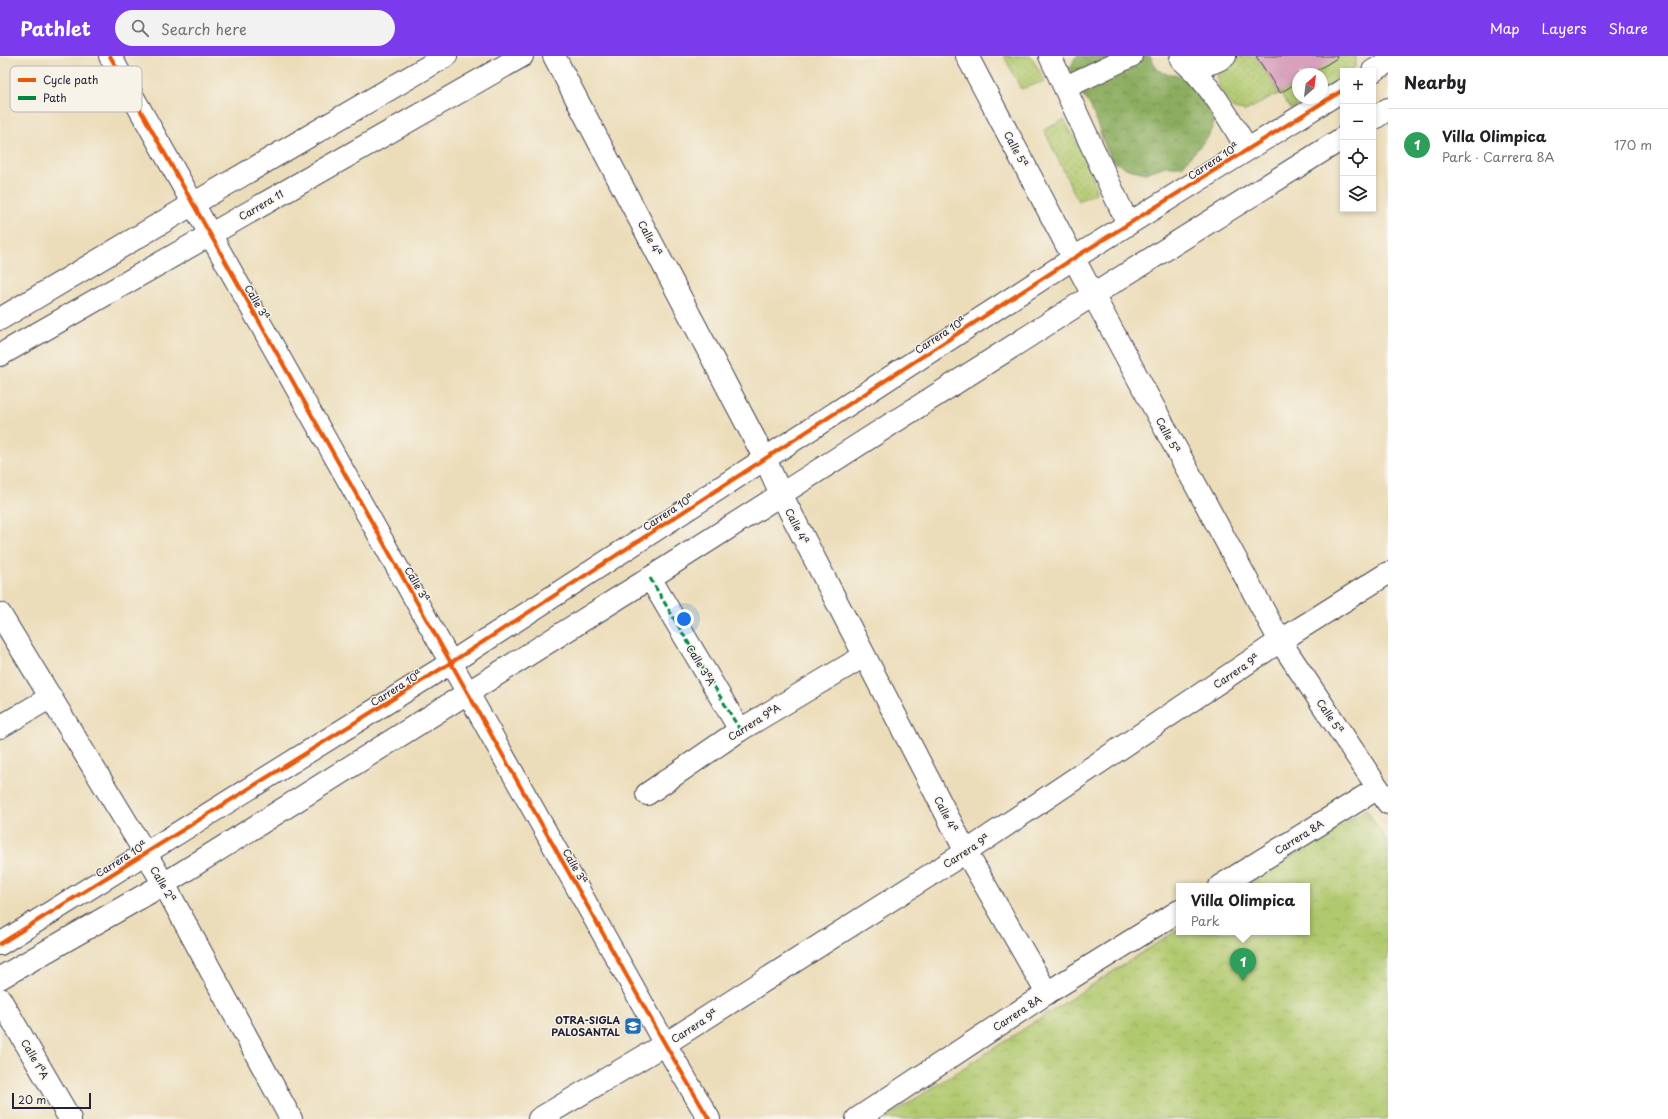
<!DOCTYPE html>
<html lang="en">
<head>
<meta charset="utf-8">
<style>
	:root { --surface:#fff; --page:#f2f2f2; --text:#202124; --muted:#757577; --line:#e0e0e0; --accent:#7c3aed }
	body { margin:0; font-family:"Playpen Sans",sans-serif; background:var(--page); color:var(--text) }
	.controls { position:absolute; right:12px; top:12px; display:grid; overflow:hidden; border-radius:0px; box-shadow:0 2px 6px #0003 }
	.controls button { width:36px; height:36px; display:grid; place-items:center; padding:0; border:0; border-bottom:1px solid var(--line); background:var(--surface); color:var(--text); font:20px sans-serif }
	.compass { position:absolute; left:1292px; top:12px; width:36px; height:36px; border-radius:50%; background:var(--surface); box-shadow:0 2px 6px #0003; rotate:28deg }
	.scale { position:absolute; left:12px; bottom:10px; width:79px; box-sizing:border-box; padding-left:4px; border:2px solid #22223b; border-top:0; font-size:11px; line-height:14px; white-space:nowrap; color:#22223b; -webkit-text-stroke:3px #f7f3e8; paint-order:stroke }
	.you { position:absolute; left:684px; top:563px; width:14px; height:14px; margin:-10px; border:3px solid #fff; border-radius:50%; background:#1a73e8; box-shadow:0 0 0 6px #1a73e833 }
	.badge { display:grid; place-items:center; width:26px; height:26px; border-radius:50%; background:var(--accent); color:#fff; font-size:13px; font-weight:700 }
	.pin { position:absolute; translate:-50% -33px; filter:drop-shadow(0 1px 2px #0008) }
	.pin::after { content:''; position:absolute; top:21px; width:14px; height:12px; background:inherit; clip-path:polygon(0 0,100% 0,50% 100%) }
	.popup { position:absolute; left:1176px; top:827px; width:134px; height:52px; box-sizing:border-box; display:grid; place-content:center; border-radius:0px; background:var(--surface); filter:drop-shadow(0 1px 3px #0005); font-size:13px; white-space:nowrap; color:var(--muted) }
	.popup b { font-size:15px; color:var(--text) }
	.popup::after { content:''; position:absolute; left:50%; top:100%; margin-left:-8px; border:8px solid transparent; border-top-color:var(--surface) }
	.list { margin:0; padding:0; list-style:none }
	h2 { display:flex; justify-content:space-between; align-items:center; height:52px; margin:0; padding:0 16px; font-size:17px }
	h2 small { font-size:13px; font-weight:400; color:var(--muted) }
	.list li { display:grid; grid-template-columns:26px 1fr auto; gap:12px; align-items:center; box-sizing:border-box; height:72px; padding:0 16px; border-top:1px solid var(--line) }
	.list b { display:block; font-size:15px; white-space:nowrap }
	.list p { margin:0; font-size:13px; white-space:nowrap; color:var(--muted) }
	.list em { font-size:13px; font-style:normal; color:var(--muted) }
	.icon { flex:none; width:22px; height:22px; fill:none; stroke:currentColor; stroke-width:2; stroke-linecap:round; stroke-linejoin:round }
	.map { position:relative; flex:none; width:1388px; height:1063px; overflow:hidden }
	header { display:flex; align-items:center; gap:24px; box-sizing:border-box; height:56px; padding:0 20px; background:var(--accent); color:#fff }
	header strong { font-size:19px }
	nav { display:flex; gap:22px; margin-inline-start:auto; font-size:14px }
	.search { width:280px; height:36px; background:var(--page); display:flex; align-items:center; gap:10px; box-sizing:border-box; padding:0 14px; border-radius:22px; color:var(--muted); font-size:15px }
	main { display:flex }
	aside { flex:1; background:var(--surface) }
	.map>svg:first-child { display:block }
</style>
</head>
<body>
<header>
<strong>Pathlet</strong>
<div class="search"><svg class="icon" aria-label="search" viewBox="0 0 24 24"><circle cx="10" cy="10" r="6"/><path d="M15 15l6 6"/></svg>Search here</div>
<nav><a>Map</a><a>Layers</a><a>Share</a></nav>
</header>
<main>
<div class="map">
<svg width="1388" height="1063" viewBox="0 0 1388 1063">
	<defs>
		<pattern id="grass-dots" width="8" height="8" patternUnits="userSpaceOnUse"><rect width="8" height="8" fill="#b1c96e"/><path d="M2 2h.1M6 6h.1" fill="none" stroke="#98ac60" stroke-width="1.8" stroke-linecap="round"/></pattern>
		<pattern id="forest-crowns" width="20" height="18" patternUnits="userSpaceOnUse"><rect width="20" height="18" fill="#8cad61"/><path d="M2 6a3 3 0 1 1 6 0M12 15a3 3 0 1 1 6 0" fill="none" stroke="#728c51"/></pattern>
		<pattern id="park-crowns" width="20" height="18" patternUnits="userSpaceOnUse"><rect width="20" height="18" fill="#b1c96e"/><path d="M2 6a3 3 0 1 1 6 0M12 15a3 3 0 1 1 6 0" fill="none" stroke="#98ac60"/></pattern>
	</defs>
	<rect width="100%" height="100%" fill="#f7f3e8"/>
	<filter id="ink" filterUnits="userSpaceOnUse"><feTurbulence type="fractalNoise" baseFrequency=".025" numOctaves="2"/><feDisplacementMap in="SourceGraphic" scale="8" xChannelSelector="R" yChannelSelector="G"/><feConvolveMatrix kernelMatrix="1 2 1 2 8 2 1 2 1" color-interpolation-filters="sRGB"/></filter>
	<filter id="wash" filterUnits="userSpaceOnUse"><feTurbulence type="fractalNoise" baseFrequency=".012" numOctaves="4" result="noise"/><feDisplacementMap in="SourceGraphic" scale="16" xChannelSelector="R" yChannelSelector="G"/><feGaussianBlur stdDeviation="0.9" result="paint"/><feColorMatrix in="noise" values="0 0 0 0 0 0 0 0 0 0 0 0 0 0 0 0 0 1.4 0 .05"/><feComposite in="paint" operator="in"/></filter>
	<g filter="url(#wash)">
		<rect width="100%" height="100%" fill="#ecddba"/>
		<g fill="url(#grass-dots)" stroke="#6a7654">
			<path d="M1004 0H1031L1045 25 1021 33Z"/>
			<path d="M1242 0H1256L1280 37 1298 26V42H1310L1291 53 1280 37 1245 55 1234 53C1227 43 1210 25 1221 13 1226 8 1236 4 1242 0Z"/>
			<path d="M1336 0H1356C1356 6 1356 10 1352 15H1343V22L1322 35V18H1311Z"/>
			<path d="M1064 64C1077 87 1093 111 1096 137L1078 145 1044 74Z"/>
		</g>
		<path fill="url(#forest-crowns)" stroke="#57684e" d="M1078 0H1099L1101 2 1105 0H1150L1157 13 1163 17 1178 19 1194 27 1214 50 1215 65 1208 81 1182 110H1165L1146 117 1128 113 1113 105 1106 92 1091 51 1076 29 1070 13 1075 2Z"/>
		<path fill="url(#park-crowns)" stroke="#6a7654" d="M1366 753 1388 787V1063H884L1179 873V876H1307V830H1246Z"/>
		<g id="blocks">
			<path fill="#d7a0bc" d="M1256 0H1336L1337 2 1311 18H1298V26L1280 37Z"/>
		</g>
	</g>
	<g filter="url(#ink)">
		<use href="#blocks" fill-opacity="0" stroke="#403e4e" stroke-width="1"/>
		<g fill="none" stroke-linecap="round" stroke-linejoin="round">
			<defs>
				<g id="minor">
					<path d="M110 0 665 988 709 1063"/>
					<path d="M554 0 765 403 781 438 966 796 1047 937"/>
					<path d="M967 0 1093 239 1280 585 1388 747"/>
					<path d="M1050 0 1128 168"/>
					<path d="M1181 3C1211 28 1227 60 1247 92"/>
					<path d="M1182 3C1197 12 1210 10 1225 0"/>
					<path d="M1373 15 1388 6"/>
					<path d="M1066 31 1131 0"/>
					<path d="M1373 63 1388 53"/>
					<path d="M0 263 193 148 446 0"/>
					<path d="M0 299 522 0"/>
					<path d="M650 522 740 674"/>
					<path d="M0 558 164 828 291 1063"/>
					<path d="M0 671 51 641"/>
					<path d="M647 738 740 674 864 600"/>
					<path d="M1220 830 1378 732"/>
					<path d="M0 888 452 606 1074 202 1343 34"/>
					<path d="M0 922 164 828 650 522 1093 239 1343 82"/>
					<path d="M0 943 70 1063"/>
					<path d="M539 1063 665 988 966 796 1280 585 1388 517"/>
					<path d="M857 1063 1047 937 1179 855"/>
				</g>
			</defs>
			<use href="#minor" stroke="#403e4e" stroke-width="24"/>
			<use href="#minor" stroke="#fff" stroke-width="22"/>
			<path stroke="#00873e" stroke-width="3" stroke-dasharray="6 3" stroke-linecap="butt" d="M650 522 740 674"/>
			<defs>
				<g id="cycleway">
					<path d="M110 0 665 988 709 1063"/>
					<path d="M0 888 452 606 1074 202 1343 34"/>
				</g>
			</defs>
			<use href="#cycleway" stroke="#f7f3e8" stroke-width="6"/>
			<use href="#cycleway" stroke="#e8590c" stroke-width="4"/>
		</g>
	</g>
	<defs>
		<symbol id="school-square" viewBox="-11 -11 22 22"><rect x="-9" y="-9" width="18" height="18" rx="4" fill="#1f6fb2" stroke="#f7f3e8"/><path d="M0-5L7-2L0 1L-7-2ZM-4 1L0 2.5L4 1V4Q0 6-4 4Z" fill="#fff"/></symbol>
	</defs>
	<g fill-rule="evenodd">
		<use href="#school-square" x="623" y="960" width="20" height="20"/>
	</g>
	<g text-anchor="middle" stroke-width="3" stroke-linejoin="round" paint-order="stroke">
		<g font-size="10" fill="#22223b" stroke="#f7f3e8">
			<text transform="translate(1016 93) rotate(62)" y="4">Calle 5ª</text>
			<text transform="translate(1213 105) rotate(-33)" y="4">Carrera 10ª</text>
			<text transform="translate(261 149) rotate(-30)" y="4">Carrera 11</text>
			<text transform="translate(650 182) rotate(62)" y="4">Calle 4ª</text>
			<text transform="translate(257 246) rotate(60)" y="4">Calle 3ª</text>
			<text transform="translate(940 279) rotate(-33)" y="4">Carrera 10ª</text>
			<text transform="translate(1168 379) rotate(62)" y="4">Calle 5ª</text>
			<text transform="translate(668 456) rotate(-33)" y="4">Carrera 10ª</text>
			<text transform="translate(797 470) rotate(63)" y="4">Calle 4ª</text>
			<text transform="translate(417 528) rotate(60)" y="4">Calle 3ª</text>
			<text transform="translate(701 609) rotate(59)" y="4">Calle 3ªA</text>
			<text transform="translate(1236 615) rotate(-34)" y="4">Carrera 9ª</text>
			<text transform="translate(396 632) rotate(-32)" y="4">Carrera 10ª</text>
			<text transform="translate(1330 660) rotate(56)" y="4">Calle 5ª</text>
			<text transform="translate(754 666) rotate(-32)" y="4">Carrera 9ªA</text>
			<text transform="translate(946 758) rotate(63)" y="4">Calle 4ª</text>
			<text transform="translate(1299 781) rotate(-32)" y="4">Carrera 8A</text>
			<text transform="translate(966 795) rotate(-33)" y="4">Carrera 9ª</text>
			<text transform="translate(121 803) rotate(-32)" y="4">Carrera 10ª</text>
			<text transform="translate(575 810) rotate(61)" y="4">Calle 3ª</text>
			<text transform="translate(163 828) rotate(60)" y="4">Calle 2ª</text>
			<text transform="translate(1017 957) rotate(-33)" y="4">Carrera 8A</text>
			<text transform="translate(694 970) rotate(-33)" y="4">Carrera 9ª</text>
			<text transform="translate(35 1003) rotate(60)" y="4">Calle 1ªA</text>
		</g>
		<g font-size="10" font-weight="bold" fill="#22223b" stroke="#f7f3e8" text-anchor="end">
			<text x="620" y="968">OTRA-SIGLA<tspan x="620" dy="12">PALOSANTAL</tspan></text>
		</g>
	</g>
	<rect x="10" y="10" width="132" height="46" rx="6" fill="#f7f3e8" stroke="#b7b4b4" stroke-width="1"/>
	<rect x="18" y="22" width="18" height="4" fill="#e8590c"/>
	<rect x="18" y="40" width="18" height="4" fill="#00873e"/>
	<g font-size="11" fill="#22223b">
		<text x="43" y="28">Cycle path</text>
		<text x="43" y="46">Path</text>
	</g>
</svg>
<div class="controls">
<button>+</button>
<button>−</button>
<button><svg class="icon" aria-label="locate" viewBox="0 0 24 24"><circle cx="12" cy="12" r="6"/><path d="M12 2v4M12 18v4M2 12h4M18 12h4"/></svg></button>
<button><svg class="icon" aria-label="layers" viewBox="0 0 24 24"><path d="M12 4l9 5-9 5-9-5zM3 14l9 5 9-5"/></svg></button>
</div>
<svg class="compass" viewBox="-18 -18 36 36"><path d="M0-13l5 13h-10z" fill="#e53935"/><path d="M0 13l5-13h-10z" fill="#757577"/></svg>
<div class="scale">20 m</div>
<div class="you"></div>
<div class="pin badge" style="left:1243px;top:925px;background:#2e9e5b">1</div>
<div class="popup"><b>Villa Olimpica</b>Park</div>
</div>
<aside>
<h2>Nearby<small></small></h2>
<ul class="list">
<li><span class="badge" style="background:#2e9e5b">1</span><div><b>Villa Olimpica</b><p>Park · Carrera 8A</p></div><em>170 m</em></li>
</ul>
</aside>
</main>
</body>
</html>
